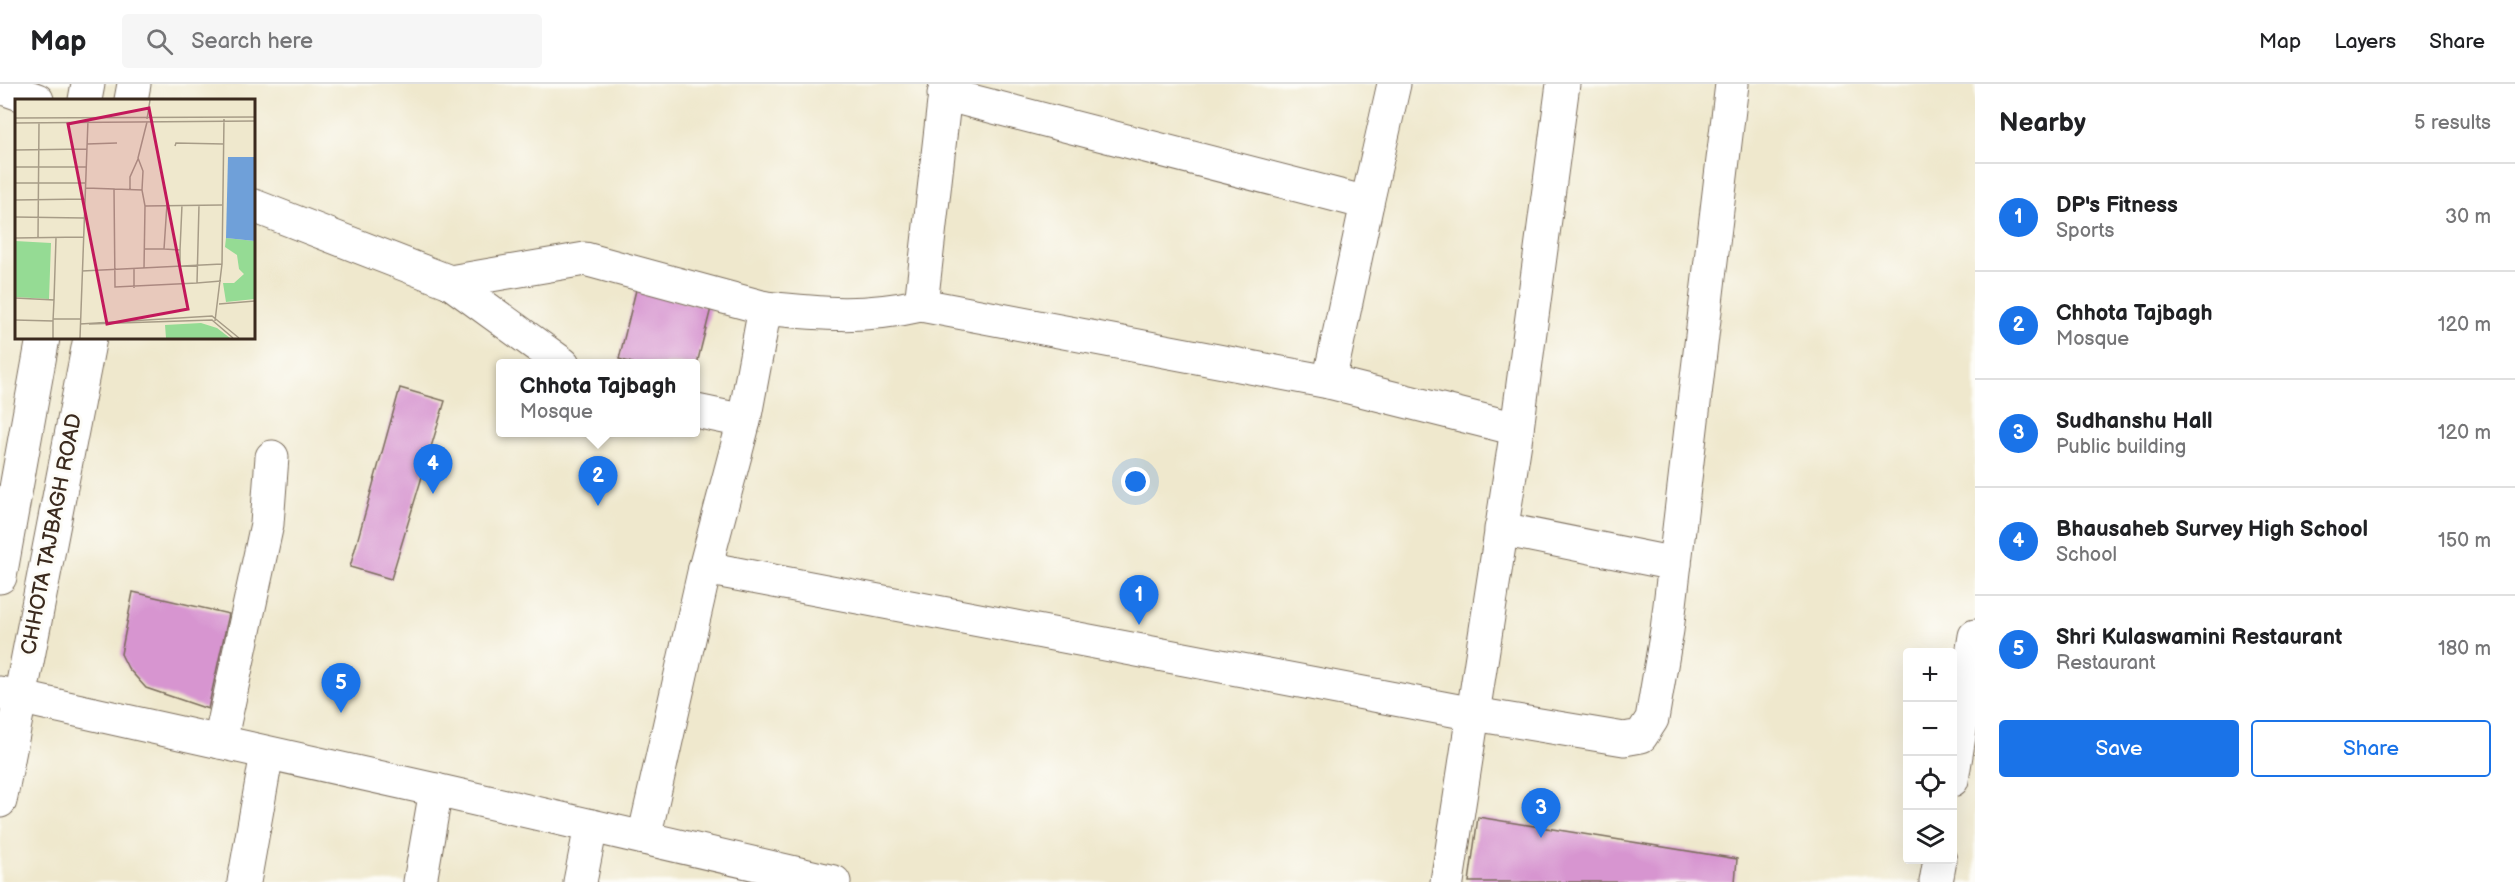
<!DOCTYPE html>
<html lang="en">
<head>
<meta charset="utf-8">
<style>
	:root { --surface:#fff; --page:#f6f6f6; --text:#202124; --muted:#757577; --line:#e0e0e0; --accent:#1a73e8 }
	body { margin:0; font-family:"Balsamiq Sans",sans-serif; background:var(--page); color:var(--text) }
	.controls { position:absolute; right:18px; bottom:18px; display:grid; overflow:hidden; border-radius:6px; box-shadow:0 6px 24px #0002 }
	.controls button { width:54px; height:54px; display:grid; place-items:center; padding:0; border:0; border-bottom:2px solid var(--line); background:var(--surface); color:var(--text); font:30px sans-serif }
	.you { position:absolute; left:1136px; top:398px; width:21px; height:21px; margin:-15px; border:4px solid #fff; border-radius:50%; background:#1a73e8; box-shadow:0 0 0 9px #1a73e833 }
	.badge { display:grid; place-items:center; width:39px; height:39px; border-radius:50%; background:var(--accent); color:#fff; font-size:20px; font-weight:700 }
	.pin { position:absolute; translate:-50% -50px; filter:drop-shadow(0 2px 3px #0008) }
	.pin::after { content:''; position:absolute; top:32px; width:21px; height:18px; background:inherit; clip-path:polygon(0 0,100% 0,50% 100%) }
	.popup { position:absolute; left:496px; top:275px; width:204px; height:78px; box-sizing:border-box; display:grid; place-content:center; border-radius:6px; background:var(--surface); filter:drop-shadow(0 2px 4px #0005); font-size:20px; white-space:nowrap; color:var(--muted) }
	.popup b { font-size:22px; color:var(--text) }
	.popup::after { content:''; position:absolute; left:50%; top:100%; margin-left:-12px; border:12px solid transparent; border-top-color:var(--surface) }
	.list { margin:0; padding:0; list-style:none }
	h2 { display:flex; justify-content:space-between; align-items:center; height:78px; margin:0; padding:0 24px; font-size:26px }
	h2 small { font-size:20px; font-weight:400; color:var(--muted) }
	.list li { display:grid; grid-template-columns:39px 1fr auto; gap:18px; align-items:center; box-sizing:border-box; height:108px; padding:0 24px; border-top:2px solid var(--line) }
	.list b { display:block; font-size:22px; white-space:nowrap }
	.list p { margin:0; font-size:20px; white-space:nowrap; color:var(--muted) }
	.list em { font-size:20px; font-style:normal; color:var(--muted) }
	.actions { display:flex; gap:12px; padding:18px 24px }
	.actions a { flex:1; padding:14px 0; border:2px solid var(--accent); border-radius:6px; text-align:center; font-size:21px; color:var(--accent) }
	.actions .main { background:var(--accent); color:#fff }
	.icon { flex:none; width:33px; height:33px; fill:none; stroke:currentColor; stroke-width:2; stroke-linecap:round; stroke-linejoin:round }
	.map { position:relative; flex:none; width:1975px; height:798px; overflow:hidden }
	header { display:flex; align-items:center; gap:36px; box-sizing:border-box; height:84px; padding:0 30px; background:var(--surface); border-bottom:2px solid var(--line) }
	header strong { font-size:28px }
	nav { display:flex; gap:33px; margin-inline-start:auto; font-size:21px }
	.search { width:420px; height:54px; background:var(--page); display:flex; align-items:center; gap:15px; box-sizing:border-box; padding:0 21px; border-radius:6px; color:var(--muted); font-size:22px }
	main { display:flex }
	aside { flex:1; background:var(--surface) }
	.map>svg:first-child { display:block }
</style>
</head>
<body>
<header>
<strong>Map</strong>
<div class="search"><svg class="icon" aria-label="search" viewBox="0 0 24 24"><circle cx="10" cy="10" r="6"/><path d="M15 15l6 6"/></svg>Search here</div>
<nav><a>Map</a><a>Layers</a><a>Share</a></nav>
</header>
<main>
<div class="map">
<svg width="1975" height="798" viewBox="0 0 1975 798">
	<rect width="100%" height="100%" fill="#fdfcf7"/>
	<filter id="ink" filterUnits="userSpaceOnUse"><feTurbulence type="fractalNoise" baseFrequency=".0167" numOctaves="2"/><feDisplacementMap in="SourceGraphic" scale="12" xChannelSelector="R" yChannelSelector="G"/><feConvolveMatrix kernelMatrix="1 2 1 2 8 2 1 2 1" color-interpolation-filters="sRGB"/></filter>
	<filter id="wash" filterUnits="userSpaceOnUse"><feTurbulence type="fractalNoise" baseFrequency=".008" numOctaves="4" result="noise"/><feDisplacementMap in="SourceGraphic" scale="24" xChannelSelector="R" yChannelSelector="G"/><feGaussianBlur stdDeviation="1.35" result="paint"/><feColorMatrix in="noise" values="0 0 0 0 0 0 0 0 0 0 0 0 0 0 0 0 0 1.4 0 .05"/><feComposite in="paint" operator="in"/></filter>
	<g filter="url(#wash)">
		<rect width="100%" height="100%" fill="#efe8cd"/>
		<g id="blocks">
			<g fill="#d795d0">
				<path d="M636 206 711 224 697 280H635L619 275Z"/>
				<path d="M400 304 445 317 391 495 350 483Z"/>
				<path d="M133 508 229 530 208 625 146 604 128 584 121 570Z"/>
				<path d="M1478 733 1737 775 1735 798H1469Z"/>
			</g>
		</g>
	</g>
	<g filter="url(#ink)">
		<use href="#blocks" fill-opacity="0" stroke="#7a6c5b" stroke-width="1.5"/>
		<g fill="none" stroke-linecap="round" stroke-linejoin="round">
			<defs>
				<g id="minor">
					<path d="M946 0 921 221 1329 298 1517 345"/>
					<path d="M944 10 1367 119 1329 298"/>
					<path d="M1367 119 1394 0"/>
					<path d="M254 122 450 198 585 175 765 224"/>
					<path d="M450 198 563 280"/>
					<path d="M696 327 744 337"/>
					<path d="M1501 445 1675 480"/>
					<path d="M705 484 744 337 765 224C821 230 865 234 921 221"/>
					<path d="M220 658 267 440 272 373"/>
					<path d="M644 754 705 484 1474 630 1624 655 1641 652 1652 635 1667 546 1732 0"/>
					<path d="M244 798 267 669"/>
					<path d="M420 798 436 706"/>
					<path d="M580 798 591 742"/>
					<path d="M1447 798 1517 345 1563 0"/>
				</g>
				<g id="major">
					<path d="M0 3 37 16"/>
					<path d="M85 16 88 0"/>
					<path d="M131 16 134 0"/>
					<path d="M0 493 43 254"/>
					<path d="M0 609 436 706 834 798"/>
					<path d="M1952 696 1975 552"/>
					<path d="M0 717 90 254"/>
					<path d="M1936 798 1940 776"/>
				</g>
			</defs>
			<use href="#minor" stroke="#7a6c5b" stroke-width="35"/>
			<use href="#major" stroke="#7a6c5b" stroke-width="35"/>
			<use href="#minor" stroke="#fff" stroke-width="33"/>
			<use href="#major" stroke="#fff" stroke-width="33"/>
		</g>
	</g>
	<g text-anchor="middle" stroke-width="6" stroke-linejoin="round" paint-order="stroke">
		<g font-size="21" fill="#3b2a1e" stroke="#fdfcf7">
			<text transform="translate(51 450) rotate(-79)" y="7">CHHOTA TAJBAGH ROAD</text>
		</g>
	</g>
	<g transform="translate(15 15)">
		<rect width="240" height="240" fill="#efe8cd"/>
		<path d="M211 139 240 142V200L211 203 208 184H219L229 175 224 170 222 156 210 148ZM0 142 36 144 34 200 0 198ZM186 224 202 229 215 239H151L150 226Z" fill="#95db94"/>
		<path d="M213 58H240V142L211 139Z" fill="#6fa0d9"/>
		<path fill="none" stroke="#a79c87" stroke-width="1.5" d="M0 19 240 18M132 20 135 1M0 24 240 22M72 45 102 44M160 47 161 44 209 45M0 51 72 50M0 68H71M0 84H71M71 89 99 90 100 188 182 184M99 90 127 91 130 107M115 91V78L123 60M127 91 128 72 123 59 132 23M0 101 70 100M184 106 182 184 206 182M0 118 69 119M0 139 68 138M23 139 24 24M130 150H149L152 105M149 150 165 151V168M165 151 167 106M129 170 130 107 207 106M67 172 207 165M119 189V170M0 199 39 201 38 222M39 201 41 139M204 205 240 202M38 220H65M0 221 38 222V239M200 222 207 165 209 20M65 225 197 217 224 239M74 225 197 221 218 239M65 239 73 21"/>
		<path fill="#c2185b" fill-opacity="0.15" stroke="#c2185b" stroke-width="3" d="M134 9 173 210 92 225 53 25Z"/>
		<rect width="240" height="240" fill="none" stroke="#3b2a1e" stroke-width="3"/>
	</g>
</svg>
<div class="controls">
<button>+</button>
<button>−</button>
<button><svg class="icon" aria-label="locate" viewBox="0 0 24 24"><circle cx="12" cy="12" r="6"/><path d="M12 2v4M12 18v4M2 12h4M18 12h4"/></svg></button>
<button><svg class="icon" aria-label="layers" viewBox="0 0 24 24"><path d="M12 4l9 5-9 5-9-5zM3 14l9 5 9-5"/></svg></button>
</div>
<div class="you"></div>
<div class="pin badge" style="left:1139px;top:541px">1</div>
<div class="pin badge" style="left:598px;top:422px">2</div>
<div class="popup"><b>Chhota Tajbagh</b>Mosque</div>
<div class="pin badge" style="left:1541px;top:754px">3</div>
<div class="pin badge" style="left:433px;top:410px">4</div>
<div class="pin badge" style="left:341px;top:629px">5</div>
</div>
<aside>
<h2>Nearby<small>5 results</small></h2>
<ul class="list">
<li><span class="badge">1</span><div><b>DP's Fitness</b><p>Sports</p></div><em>30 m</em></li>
<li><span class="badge">2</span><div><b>Chhota Tajbagh</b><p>Mosque</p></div><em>120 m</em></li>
<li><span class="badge">3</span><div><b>Sudhanshu Hall</b><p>Public building</p></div><em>120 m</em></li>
<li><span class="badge">4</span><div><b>Bhausaheb Survey High School</b><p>School</p></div><em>150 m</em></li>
<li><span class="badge">5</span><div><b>Shri Kulaswamini Restaurant</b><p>Restaurant</p></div><em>180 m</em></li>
</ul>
<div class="actions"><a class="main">Save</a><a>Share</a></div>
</aside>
</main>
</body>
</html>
